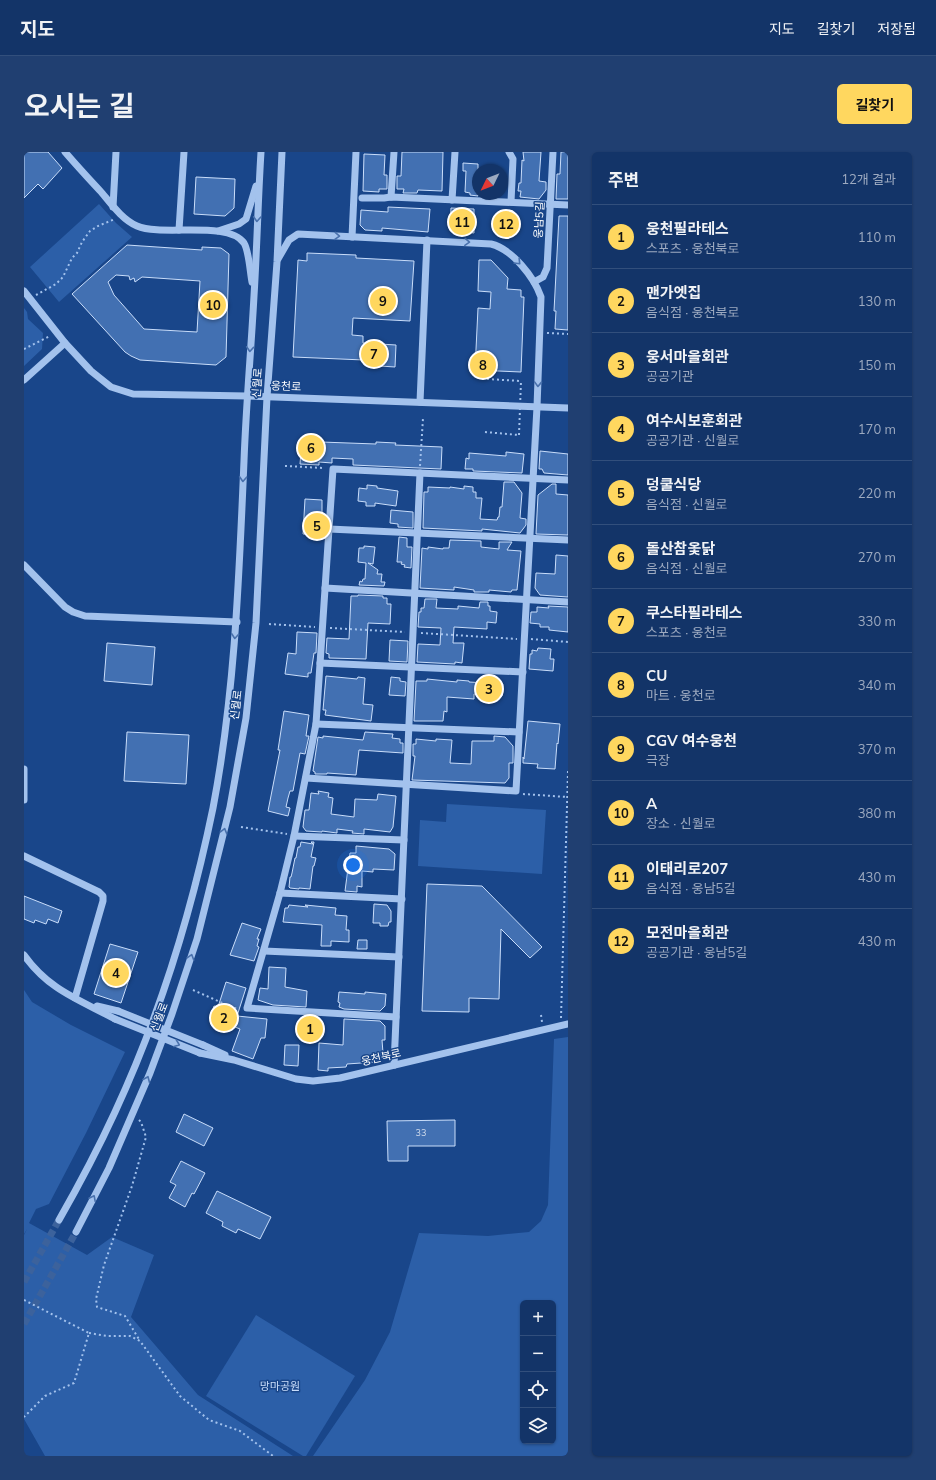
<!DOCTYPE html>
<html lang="ko">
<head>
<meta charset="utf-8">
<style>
	:root { --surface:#133468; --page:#203f71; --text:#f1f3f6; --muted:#9daac0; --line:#324f7c; --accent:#ffd75f }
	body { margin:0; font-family:Mulish,"Noto Sans KR",sans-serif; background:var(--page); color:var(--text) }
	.controls { position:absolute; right:12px; bottom:12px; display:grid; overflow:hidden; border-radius:6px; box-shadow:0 1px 3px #0004 }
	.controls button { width:36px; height:36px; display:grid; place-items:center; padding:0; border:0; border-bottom:1px solid var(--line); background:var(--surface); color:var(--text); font:20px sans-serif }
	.compass { position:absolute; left:448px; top:12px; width:36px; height:36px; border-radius:50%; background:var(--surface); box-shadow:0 1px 3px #0004; rotate:227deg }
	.you { position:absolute; left:329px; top:713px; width:14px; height:14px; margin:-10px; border:3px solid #fff; border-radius:50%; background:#1a73e8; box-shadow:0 0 0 6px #1a73e833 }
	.badge { display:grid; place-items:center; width:26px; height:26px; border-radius:50%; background:var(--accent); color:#111; font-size:13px; font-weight:700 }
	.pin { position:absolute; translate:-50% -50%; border:2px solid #fff; box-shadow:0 1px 4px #0006 }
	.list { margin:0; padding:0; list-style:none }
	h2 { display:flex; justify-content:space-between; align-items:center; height:52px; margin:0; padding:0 16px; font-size:17px }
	h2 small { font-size:13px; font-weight:400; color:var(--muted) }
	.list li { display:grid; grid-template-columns:26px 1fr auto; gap:12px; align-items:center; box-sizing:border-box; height:64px; padding:0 16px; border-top:1px solid var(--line) }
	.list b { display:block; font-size:15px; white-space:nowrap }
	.list p { margin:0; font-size:13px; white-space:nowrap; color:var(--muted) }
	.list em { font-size:13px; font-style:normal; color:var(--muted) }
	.icon { flex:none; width:22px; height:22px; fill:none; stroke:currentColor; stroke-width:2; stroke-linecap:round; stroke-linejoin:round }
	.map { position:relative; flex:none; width:544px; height:1304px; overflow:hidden; border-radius:6px }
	header { display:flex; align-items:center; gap:24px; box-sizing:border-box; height:56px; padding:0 20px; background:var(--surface); border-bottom:1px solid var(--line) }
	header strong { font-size:19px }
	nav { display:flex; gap:22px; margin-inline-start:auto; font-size:14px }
	.intro { display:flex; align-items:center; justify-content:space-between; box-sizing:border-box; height:96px; padding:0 24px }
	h1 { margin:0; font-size:28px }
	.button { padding:10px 18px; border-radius:6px; background:var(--accent); color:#111; font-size:14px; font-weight:700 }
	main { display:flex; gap:24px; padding:0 24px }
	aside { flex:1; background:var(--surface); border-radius:6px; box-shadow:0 1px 3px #0004 }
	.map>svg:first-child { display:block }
</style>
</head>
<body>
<header>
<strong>지도</strong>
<nav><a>지도</a><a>길찾기</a><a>저장됨</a></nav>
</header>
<div class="intro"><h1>오시는 길</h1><a class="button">길찾기</a></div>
<main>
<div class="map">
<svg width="544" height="1304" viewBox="0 0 544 1304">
	<rect width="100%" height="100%" fill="#19468a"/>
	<g fill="#2c5fa8" fill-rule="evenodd">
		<path d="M75 52 92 71 108 85 35 150 6 115Z"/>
		<path d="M0 156 3 160 4 167 19 181 18 197 0 214Z"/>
		<path d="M423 652 522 658 518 722 394 714 396 668 422 670Z"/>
		<path d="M0 838 8 850 47 873 101 900 62 981 25 1052 12 1057 5 1071 63 1103 88 1085 130 1103 107 1165 174 1243 269 1304H21L0 1267V1083L3 1077 0 1082Z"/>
		<path d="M544 885V1304H289L341 1228 366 1180 395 1081 464 1084 505 1080 517 1069 524 1053 530 887ZM499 1151H529V1289H499Z"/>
		<path d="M232 1163 331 1224 282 1304H279L182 1244Z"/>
	</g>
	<g fill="#4270b2" stroke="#c9ddfa" fill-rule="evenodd">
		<path d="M0 0H24L38 16 19 37 14 32 0 46Z"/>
		<path d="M378 0H419L418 39 394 38 393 41H379L380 37H373V24H377Z"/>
		<path d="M499 0H517L515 29 522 30V38L515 47 496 45 497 39H494L495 31H497L498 8 500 9Z"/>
		<path d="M537 0H544V47H532L533 22H536Z"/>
		<path d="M340 2 361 3 360 23H363V37H355V40L339 39Z"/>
		<path d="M439 11 454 12V44L446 43V41L441 40 442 19H439Z"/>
		<path d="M172 25 211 27 210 56 201 64 170 62Z"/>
		<path d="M364 55 406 57 404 80 358 76V79L341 78 336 73 337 58 364 60Z"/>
		<path d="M427 56 450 57V81L426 79Z"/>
		<path d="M474 62H491V83L473 82Z"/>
		<path d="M535 64H544V178L531 177 532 159H530Z"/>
		<path d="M103 93 178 98V95L197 96 205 102 202 205 192 213 116 208 107 204 101 200 48 142ZM92 123 105 124 106 128 110 126 111 130 118 125 176 129 173 180 120 177 90 143 84 130Z"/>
		<path d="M283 101 332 103V106L390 109 386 169 329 166 328 183 339 184V191L372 193 371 215 340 213V208L269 205 274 108 283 109Z"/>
		<path d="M455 108H467L484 126 483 137 497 138V145H500L497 220 451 218 454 156 466 157 467 140 454 139Z"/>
		<path d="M278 286 297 287V290L352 292V290L372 291 371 293 418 295 417 317 329 313V307L308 306V311L295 310V313L276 312Z"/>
		<path d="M516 299 544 302V323L520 321 518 317H515Z"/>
		<path d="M482 300 500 302 498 321 449 319V317H441L442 306 445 307V301L482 304Z"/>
		<path d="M480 330H490L498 341 496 366 502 367V373L496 381 458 377V379L399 376 400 340H404V335L426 336V335L440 337V334L449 335V340H452V346H458L456 367 473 368 474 365H475L476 355H478Z"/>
		<path d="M528 332H532V342L544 343V383L512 382 514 343Z"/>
		<path d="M343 333 353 334V336L374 339 372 354 351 351V354H342V350L334 349 335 336 343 337Z"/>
		<path d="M281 347 298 348V379L294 378 293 383 279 382Z"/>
		<path d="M367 358 389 360V376L374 375V372L366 371Z"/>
		<path d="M375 385 383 386V395H388L387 416 380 415 381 413 377 412 378 410H373Z"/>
		<path d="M426 388 457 389V395L475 397V390H488L483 398 497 399 493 438H488L487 440 465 438V440H450V438L430 435V438L396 436 398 396 404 397V395L419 397V396H425Z"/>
		<path d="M340 394 351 395 349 412 344 411 354 418 353 422H358L357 430H361L360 434 335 433 336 429 338 430 339 427H341L342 411 334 410 335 396H340Z"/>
		<path d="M532 403 544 404V445L516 443 511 436 512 421 531 422Z"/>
		<path d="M334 443 359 444V446H363V452H367L366 472 344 471 342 507 305 506V502L302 501 303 486 325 487 327 444H334Z"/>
		<path d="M401 447H413L412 456 434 457V454L455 456 456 450H464V454H466V459L473 460 472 471 463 470V477L430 475 429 491H440L438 511 431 510V512L393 510 394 492 416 493 417 476 394 475 395 460H397V456H400Z"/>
		<path d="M524 454 544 455V480L525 478V475H516V472L506 471 507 460H513V455L525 456Z"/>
		<path d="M273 480 293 481 292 501H290L287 521H284V525L261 522 264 501 272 502Z"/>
		<path d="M366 488 384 489 383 510 365 509Z"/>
		<path d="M83 491 131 495 128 533 80 529Z"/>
		<path d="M514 496 527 497 526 507H530L529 519 505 517 506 502H508V498L513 499Z"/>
		<path d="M302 524 333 527 334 525 341 526 339 552 349 553 347 569 301 563 302 558H299Z"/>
		<path d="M367 525 376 526V529L382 530 381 544 365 543Z"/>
		<path d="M403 527 433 530V528L445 529V530L479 532 478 544 450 542V547L423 545V560L420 559 419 569H390L392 530V529H403Z"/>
		<path d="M260 559 285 563 282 584H285L281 602 276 601 269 639H266L264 646 262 655 266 656 264 664 244 659 256 598H254Z"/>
		<path d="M504 569 536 572 534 592 533 591 531 617 513 616 514 612 499 611V605L500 607Z"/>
		<path d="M103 580 165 583 162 632 100 629Z"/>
		<path d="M341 580 369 582 368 586 376 587V591H379V601L335 598 332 623 303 621V622H291V620L289 619 294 585 299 586V584L339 588Z"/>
		<path d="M470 584 481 585 489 594V611H485V626L481 631 388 628 391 604H389V592H392V587L412 589V587L428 588 426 611 447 612 448 589H470Z"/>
		<path d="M294 639 305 641 304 645 309 646 307 662 330 665 331 647 353 648 354 642 372 644 369 675 366 680 340 677V682L328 681 329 679 313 677V681L298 679V680L282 679 279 675 281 658H285L287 641 295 642Z"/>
		<path d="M277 690 289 692 287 690H290L287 705 292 706 290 714H289L286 737 275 736V737L266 736 265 735 266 725H267L268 721 271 706H272L274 695H276Z"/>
		<path d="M332 694 365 697 371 702 370 718 349 717V720L338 719V735L333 734V740L321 739 326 701H332Z"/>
		<path d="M403 732 458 734 518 795 506 806 477 777 475 847 445 846V860L398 859Z"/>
		<path d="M0 744 38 759 34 771 24 767 22 772 11 768 10 771 0 767Z"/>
		<path d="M350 752 363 753 367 759V770H365L364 774H356V771H349Z"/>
		<path d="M265 753 284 755 281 753 312 756 311 763 323 764 322 778H325V790L307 789V794H297L298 773 259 770 261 756H264Z"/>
		<path d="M218 771 237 777 233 787H235L233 794 235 795 230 809 206 803Z"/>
		<path d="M334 788H343V797H333Z"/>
		<path d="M86 792 114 800 97 851 70 842Z"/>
		<path d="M245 815 262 816 261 835 283 839 282 855 249 853 234 848 236 836 244 837Z"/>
		<path d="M202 830 222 836 213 864 243 867 241 886H237L229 907 208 899 216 877 186 865 190 854 194 855Z"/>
		<path d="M315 840 341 842V840L362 842 361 854 356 859 320 857 315 855 316 851 314 850Z"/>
		<path d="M278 867H293L292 888 277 887Z"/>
		<path d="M320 867 356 869 361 874V888H358L359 901 351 910 323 912 322 915 304 916V919L294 918 295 891 319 893Z"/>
		<path d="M261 893H275L274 914 260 913Z"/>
		<path d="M160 962 189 976 180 994 152 980Z"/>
		<path d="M431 968V994H384V1009H364L363 969Z"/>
		<path d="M157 1009 181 1021 170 1042 168 1041 161 1055 145 1046 152 1033 146 1030Z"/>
		<path d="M193 1039 247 1065 236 1087 214 1077 212 1081 198 1074 199 1070 182 1061Z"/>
	</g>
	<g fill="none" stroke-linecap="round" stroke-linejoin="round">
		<g stroke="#3c629c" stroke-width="7" stroke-dasharray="7 3.5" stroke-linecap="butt">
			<path d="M0 1130 35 1068"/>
			<path d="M0 1172 52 1080"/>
		</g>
		<g stroke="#a3c2ed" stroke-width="2" stroke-dasharray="2 3" stroke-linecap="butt">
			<path d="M12 143 32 132 39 125 48 106 53 101 58 90 66 79 74 74 91 67"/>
			<path d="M523 181 544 182"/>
			<path d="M0 197 26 184"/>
			<path d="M463 227 497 229"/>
			<path d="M461 280 495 283"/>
			<path d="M261 314 300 316"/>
			<path d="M396 314 399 266"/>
			<path d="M245 472 291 475"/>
			<path d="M306 476 381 480"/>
			<path d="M397 481 493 487"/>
			<path d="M507 487 544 490"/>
			<path d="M499 642 543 645"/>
			<path d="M217 675 263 682"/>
			<path d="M169 838 210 856H216"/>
			<path d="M517 863 518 870"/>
			<path d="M537 866 544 619"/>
			<path d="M115 968 117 970 122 985 108 1034 80 1113 72 1147 73 1155 101 1164 116 1189"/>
			<path d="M0 1148 65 1181 50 1231 21 1244 0 1265"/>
			<path d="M65 1181 83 1184H106L116 1189 156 1244 185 1268 216 1279 249 1304"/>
		</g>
		<g stroke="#a3c2ed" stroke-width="7">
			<path d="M41 0C53 14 66 28 78 41 88 53 99 68 113 74 138 85 204 68 220 91 225 99 226 120 228 130"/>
			<path d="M485 0 489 7 487 50"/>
			<path d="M367 45 370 0"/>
			<path d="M338 46H360L367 45 544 53"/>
			<path d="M428 48 431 0"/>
			<path d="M89 55 92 0"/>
			<path d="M155 78 160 0"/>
			<path d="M194 79 215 72 222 67 232 34"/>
			<path d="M328 85 332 0"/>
			<path d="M254 107 265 88 274 82 467 92C488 97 510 125 517 145L513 255 492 639 282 626"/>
			<path d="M510 130 519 125 523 116 529 0"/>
			<path d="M0 139 41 191 67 219 87 235 109 242 223 244 544 256"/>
			<path d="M0 228 41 191"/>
			<path d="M396 250 403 88"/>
			<path d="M305 377 544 388"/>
			<path d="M0 413 41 455 49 460 61 464 213 470"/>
			<path d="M301 436 544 450"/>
			<path d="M296 511 499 520"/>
			<path d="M292 572 495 580"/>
			<path d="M0 617V648"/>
			<path d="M270 684 380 688"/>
			<path d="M0 704 75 740 79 744V749L51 846"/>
			<path d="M256 741 378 747"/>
			<path d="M240 799 375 805"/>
			<path d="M0 803C25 838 54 847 91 867"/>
			<path d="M73 854 94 859"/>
			<path d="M372 865 223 856 256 741 270 684 292 572 309 317 544 328"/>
			<path d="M179 893 201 903"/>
			<path d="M176 901 210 908 272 927 289 929 316 926 544 872"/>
			<path d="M370 913 396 321"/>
			<path d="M35 1068C55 1033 74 997 91 960 135 865 168 758 189 656 211 541 215 425 220 309 222 254 227 199 230 144 233 96 234 48 237 0"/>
			<path d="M52 1080 85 1016 126 921 148 862 173 787 206 655 222 566 232 471 243 245 253 110 258 0"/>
		</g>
		<path stroke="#a3c2ed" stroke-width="2" stroke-dasharray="2 3" stroke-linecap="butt" d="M495 283 497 229"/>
		<g stroke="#a3c2ed" stroke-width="7">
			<path d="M94 859 179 893"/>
			<path d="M91 867 176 901"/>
		</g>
	</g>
	<defs><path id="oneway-chevron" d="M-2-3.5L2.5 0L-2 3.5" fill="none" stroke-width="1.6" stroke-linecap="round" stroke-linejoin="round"/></defs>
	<g stroke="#4971ad">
		<use href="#oneway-chevron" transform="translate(233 67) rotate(93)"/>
		<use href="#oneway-chevron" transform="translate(313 84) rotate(3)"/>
		<use href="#oneway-chevron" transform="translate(443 90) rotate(3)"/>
		<use href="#oneway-chevron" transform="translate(494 110) rotate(46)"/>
		<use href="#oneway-chevron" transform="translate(226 197) rotate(94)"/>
		<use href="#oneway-chevron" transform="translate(514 232) rotate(92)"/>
		<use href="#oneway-chevron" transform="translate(219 327) rotate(93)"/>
		<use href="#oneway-chevron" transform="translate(211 484) rotate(95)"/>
		<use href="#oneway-chevron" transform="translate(200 679) rotate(-75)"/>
		<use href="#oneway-chevron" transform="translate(167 805) rotate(-73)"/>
		<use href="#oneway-chevron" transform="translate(153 892) rotate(21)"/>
		<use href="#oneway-chevron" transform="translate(123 927) rotate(-67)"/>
		<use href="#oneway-chevron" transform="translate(69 1046) rotate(-63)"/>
	</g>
	<g text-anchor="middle" stroke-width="3" stroke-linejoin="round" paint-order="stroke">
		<g font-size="9" fill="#d0dbec">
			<text x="397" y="984">33</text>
		</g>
		<g font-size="11" fill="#fff" stroke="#19468a">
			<text transform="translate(515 68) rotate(-87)" y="4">웅남5길</text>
			<text transform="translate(233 231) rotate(-86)" y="4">신월로</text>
			<text transform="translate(262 234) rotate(2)" y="4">웅천로</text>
			<text transform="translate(212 553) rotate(-83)" y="4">신월로</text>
			<text transform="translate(135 865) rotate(-69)" y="4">신월로</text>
			<text transform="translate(357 905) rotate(-13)" y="4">웅천북로</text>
		</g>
		<g font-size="11" fill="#c9ddfa" stroke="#19468a">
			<text x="256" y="1238">망마공원</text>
		</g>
	</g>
</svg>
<div class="controls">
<button>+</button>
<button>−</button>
<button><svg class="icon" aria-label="locate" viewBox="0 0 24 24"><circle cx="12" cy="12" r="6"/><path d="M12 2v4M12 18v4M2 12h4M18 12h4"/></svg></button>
<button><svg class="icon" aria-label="layers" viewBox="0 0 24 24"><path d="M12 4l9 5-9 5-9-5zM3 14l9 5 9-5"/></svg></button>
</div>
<svg class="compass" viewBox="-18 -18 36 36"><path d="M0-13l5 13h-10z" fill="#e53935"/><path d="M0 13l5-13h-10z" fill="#9daac0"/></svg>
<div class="you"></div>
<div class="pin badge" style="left:286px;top:877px">1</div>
<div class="pin badge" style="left:200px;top:866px">2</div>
<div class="pin badge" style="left:465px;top:537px">3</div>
<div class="pin badge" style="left:92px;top:821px">4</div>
<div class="pin badge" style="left:293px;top:374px">5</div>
<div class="pin badge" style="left:287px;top:296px">6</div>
<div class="pin badge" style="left:350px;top:202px">7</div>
<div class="pin badge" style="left:459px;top:213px">8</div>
<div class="pin badge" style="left:359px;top:149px">9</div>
<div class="pin badge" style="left:189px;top:153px">10</div>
<div class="pin badge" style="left:438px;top:70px">11</div>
<div class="pin badge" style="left:482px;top:72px">12</div>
</div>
<aside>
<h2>주변<small>12개 결과</small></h2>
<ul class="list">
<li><span class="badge">1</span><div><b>웅천필라테스</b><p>스포츠 · 웅천북로</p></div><em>110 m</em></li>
<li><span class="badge">2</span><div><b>맨가엣집</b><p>음식점 · 웅천북로</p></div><em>130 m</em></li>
<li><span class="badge">3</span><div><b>웅서마을회관</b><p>공공기관</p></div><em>150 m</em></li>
<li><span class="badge">4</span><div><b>여수시보훈회관</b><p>공공기관 · 신월로</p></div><em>170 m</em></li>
<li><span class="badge">5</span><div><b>덩쿨식당</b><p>음식점 · 신월로</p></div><em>220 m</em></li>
<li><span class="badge">6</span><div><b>돌산참옻닭</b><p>음식점 · 신월로</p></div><em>270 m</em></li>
<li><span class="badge">7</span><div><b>쿠스타필라테스</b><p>스포츠 · 웅천로</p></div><em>330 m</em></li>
<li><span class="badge">8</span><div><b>CU</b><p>마트 · 웅천로</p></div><em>340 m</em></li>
<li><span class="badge">9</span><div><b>CGV 여수웅천</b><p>극장</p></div><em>370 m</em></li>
<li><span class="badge">10</span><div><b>A</b><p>장소 · 신월로</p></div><em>380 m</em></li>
<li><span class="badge">11</span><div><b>이태리로207</b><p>음식점 · 웅남5길</p></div><em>430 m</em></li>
<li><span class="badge">12</span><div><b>모전마을회관</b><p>공공기관 · 웅남5길</p></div><em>430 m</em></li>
</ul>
</aside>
</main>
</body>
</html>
